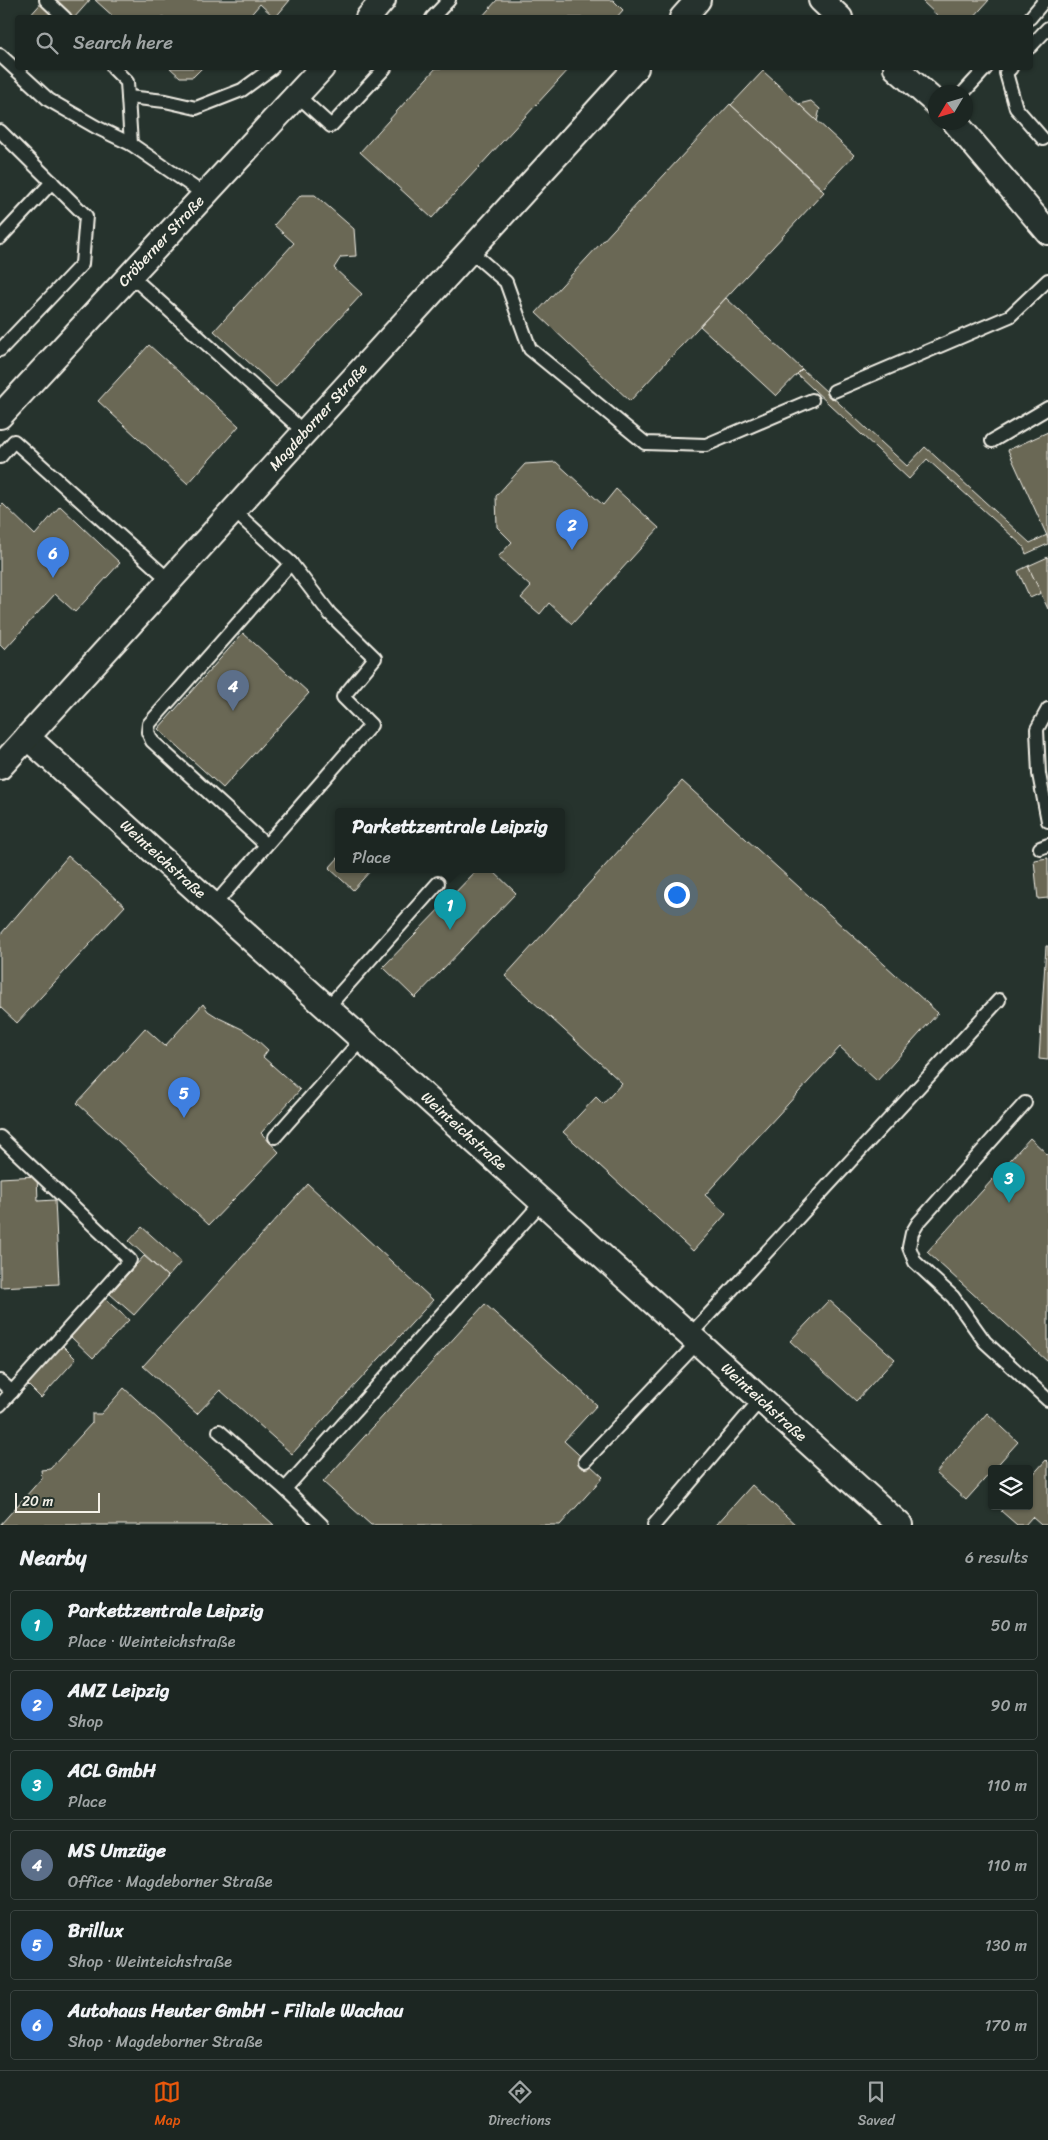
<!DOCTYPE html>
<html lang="en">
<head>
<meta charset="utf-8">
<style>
	:root { --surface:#1c2622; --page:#29322f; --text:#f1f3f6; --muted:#a0a5a5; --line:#3a4340; --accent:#ea580c }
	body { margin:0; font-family:Sriracha,sans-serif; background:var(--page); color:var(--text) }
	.controls { position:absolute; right:15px; bottom:15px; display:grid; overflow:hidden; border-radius:5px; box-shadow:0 1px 4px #0004 }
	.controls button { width:45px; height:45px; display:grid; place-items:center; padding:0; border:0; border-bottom:1px solid var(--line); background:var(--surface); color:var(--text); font:25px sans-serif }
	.compass { position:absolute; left:928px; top:85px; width:45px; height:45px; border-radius:50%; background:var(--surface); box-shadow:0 1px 4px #0004; rotate:232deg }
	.scale { position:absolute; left:15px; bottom:12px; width:85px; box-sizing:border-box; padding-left:5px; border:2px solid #f4f1e8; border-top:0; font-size:14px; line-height:18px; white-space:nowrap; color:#f4f1e8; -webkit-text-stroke:4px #26332d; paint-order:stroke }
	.you { position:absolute; left:676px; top:894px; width:18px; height:18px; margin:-12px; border:4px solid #fff; border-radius:50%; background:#1a73e8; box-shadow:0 0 0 8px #1a73e833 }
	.badge { display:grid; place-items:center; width:32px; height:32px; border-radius:50%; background:var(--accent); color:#fff; font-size:16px; font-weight:700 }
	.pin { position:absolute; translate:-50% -41px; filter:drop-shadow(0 1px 2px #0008) }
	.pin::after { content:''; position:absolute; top:26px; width:18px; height:15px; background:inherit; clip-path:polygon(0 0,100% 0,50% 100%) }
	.popup { position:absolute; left:335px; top:808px; width:230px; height:65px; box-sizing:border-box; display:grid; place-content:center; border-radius:5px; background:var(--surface); filter:drop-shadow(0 1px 4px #0005); font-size:16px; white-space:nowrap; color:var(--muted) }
	.popup b { font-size:19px; color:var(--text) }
	.popup::after { content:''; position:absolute; left:50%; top:100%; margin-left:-10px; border:10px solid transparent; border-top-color:var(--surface) }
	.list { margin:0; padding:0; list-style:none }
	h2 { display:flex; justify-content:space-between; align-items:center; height:65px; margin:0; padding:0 20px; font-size:21px }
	h2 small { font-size:16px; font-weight:400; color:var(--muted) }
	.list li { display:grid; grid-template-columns:32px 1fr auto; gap:15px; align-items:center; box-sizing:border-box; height:70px; margin:0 10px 10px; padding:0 10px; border:1px solid var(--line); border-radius:5px }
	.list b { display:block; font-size:19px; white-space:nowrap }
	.list p { margin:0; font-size:16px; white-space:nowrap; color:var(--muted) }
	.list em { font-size:16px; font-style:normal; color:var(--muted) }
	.icon { flex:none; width:28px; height:28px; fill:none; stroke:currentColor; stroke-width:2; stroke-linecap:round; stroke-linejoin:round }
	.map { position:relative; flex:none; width:1048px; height:1525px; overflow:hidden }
	.search { position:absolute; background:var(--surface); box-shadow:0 1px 4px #0004; left:15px; right:15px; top:15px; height:55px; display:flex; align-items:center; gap:12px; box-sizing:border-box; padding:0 18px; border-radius:5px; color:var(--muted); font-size:19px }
	.sheet { height:545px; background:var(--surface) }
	nav { display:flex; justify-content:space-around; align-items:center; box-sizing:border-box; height:70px; border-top:1px solid var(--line); background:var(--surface); font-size:14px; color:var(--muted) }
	nav a { display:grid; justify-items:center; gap:2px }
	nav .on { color:var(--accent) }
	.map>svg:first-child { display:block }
</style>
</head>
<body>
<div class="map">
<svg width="1048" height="1525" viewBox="0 0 1048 1525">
	<rect width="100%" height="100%" fill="#26332d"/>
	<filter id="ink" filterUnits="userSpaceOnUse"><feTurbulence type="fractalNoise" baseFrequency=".02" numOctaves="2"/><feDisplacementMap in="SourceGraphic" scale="10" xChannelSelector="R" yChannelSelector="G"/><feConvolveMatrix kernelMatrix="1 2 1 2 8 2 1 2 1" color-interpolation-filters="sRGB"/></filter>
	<g filter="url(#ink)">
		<g fill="#6a6754" stroke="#f4f1e8">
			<path d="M44 0H90L74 18H28Z"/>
			<path d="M95 0H290L275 18 260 4 248 18H115Z"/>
			<path d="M497 0H613L623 10 616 18H481Z"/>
			<path d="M921 0H989L973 18H940Z"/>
			<path d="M170 68H202L193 77H180Z"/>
			<path d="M436 68H570L432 218 360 152Z"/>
			<path d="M763 71 854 155 822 189 731 105Z"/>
			<path d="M811 101 820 109 817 121 799 104Z"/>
			<path d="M730 104 824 192 630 401 536 313Z"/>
			<path d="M301 195H315L354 229 356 256 341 257 334 268 362 294 276 387 214 331 294 243 274 225Z"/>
			<path d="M726 298 802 369 776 396 700 326Z"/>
			<path d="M149 345 239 426 188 484 98 401Z"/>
			<path d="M802 369 907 466 925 447 1030 543 1047 535 1048 544 1026 554 1023 546 927 459 909 479 797 374Z"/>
			<path d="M1048 432V538L1008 450Z"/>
			<path d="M556 462 603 505 616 489 659 528 572 624 549 603 540 614 521 598 531 587 498 557 512 542 497 527 496 496 525 464Z"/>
			<path d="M3 504 35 535 60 506 120 563 75 612 55 594 5 649 0 644V507Z"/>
			<path d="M1048 557V609L1028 566Z"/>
			<path d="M1028 566 1041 593 1030 598 1018 571Z"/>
			<path d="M243 633 309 693 223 788 158 729Z"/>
			<path d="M682 781 938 1013 877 1081 840 1047 705 1195 726 1214 693 1251 563 1132 596 1097 603 1104 622 1083 505 976Z"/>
			<path d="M68 856 125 906 17 1023 0 1007V935Z"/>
			<path d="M339 857V869H372L353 890 329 868Z"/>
			<path d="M1048 858V898L1038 899 1034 860Z"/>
			<path d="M478 869H491L516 893 415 998 383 967Z"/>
			<path d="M1046 946H1048V1060L1039 1059Z"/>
			<path d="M203 1004 208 1011 219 1018 242 1029 255 1038 268 1050 263 1057 300 1090 261 1133 279 1152 209 1225 77 1103 145 1028 165 1046Z"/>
			<path d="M1030 1138 1048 1155V1362L927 1252Z"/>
			<path d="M37 1176 38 1201 55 1200 59 1284 0 1287V1178Z"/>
			<path d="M308 1184 433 1300 292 1454 220 1390 197 1414 143 1366Z"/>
			<path d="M142 1227 181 1262 168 1277 129 1241Z"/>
			<path d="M144 1256 168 1277 134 1315 110 1294Z"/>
			<path d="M105 1299 129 1320 93 1358 70 1336Z"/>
			<path d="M829 1300 895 1359 856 1401 790 1341Z"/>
			<path d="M485 1304 597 1405 564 1441 603 1477 560 1525H371L323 1482Z"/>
			<path d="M62 1345 76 1359 41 1398 27 1384Z"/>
			<path d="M124 1388 274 1525H0L42 1478 41 1470 50 1469 92 1423V1414H101Z"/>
			<path d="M987 1413 1018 1442 966 1500 936 1473Z"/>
			<path d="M1046 1460 1048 1462V1525H1041L1032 1517 1025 1525H1017L1001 1511 1005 1506H1029V1479Z"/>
			<path d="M752 1485 796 1525H716Z"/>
		</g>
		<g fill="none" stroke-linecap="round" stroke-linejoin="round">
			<defs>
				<g id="lane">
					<path d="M46 0 65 18"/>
					<path d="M432 18 449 0"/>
					<path d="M1030 18 1045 0"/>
					<path d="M1030 47 1048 28"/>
					<path d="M0 55 49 100 96 127 131 144"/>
					<path d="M113 68 127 82 131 144 205 195"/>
					<path d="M1011 68 1006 73 1016 108 1043 139"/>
					<path d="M964 92 986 68"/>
					<path d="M297 95 331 126 385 68"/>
					<path d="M128 97 165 101 196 108 242 90 272 68"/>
					<path d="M0 131 86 216 82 264 0 350"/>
					<path d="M0 238 52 182"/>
					<path d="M469 250 506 282 530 349 645 443 706 445 812 400"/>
					<path d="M129 274 304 432"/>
					<path d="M834 391 1010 316 1048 280"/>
					<path d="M992 441 1048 408"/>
					<path d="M0 457 14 441 169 580"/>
					<path d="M1048 709 1037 729 1039 774 1048 821"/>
					<path d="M266 845 152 741 148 732 149 724 291 563"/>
					<path d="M1040 848 1048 845"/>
					<path d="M214 905 371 725 343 697 375 658 330 614 291 563 233 510"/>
					<path d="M327 1008 438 883"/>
					<path d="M1025 1103 918 1223 912 1233 909 1247 915 1262 953 1297 985 1342 1048 1400"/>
					<path d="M0 1137 130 1260 0 1405"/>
					<path d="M275 1137 362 1039"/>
					<path d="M690 1335 999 1000"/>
					<path d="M0 1381 12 1392"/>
					<path d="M219 1431 285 1489"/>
					<path d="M585 1461 698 1342"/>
					<path d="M322 1525 285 1489 542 1202"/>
					<path d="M654 1525 761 1399"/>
				</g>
				<g id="street">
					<path d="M821 0 840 18"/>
					<path d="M368 18 383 0"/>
					<path d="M682 18 698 0"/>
					<path d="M896 68 936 103"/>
					<path d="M955 122 1048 232"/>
					<path d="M0 416 322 68"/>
					<path d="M27 737 900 1525"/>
					<path d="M0 767 636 68"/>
				</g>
			</defs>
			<use href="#lane" stroke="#f4f1e8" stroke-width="16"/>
			<use href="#street" stroke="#f4f1e8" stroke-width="28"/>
			<use href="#lane" stroke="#26332d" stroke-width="12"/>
			<use href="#street" stroke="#26332d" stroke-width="24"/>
		</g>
	</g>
	<g text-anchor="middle" stroke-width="4" stroke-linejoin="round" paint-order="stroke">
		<g font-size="15" fill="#f4f1e8" stroke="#26332d">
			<text transform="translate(161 241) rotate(-47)" y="5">Cröberner Straße</text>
			<text transform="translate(318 417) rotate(-48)" y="5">Magdeborner Straße</text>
			<text transform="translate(163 859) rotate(42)" y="5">Weinteichstraße</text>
			<text transform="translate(464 1131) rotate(42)" y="5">Weinteichstraße</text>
			<text transform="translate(764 1402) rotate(42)" y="5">Weinteichstraße</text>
		</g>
	</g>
</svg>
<div class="controls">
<button><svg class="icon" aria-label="layers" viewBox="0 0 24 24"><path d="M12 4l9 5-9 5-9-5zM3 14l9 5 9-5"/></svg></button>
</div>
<svg class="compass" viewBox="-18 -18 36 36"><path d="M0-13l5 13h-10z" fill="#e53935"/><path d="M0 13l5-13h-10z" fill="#a0a5a5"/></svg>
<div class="scale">20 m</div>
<div class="you"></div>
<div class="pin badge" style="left:450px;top:930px;background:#0f9aa8">1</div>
<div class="popup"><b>Parkettzentrale Leipzig</b>Place</div>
<div class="pin badge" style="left:572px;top:550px;background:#3f7fe0">2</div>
<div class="pin badge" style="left:1009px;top:1203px;background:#0f9aa8">3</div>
<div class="pin badge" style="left:233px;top:711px;background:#5c6f8a">4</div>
<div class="pin badge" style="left:184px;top:1118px;background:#3f7fe0">5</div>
<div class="pin badge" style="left:53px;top:578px;background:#3f7fe0">6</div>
<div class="search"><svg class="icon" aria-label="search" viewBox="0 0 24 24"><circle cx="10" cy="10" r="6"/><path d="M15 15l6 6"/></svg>Search here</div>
</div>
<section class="sheet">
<h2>Nearby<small>6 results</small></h2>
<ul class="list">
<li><span class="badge" style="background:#0f9aa8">1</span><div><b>Parkettzentrale Leipzig</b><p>Place · Weinteichstraße</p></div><em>50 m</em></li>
<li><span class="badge" style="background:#3f7fe0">2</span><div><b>AMZ Leipzig</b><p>Shop</p></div><em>90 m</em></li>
<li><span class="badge" style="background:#0f9aa8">3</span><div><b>ACL GmbH</b><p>Place</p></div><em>110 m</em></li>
<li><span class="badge" style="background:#5c6f8a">4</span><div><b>MS Umzüge</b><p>Office · Magdeborner Straße</p></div><em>110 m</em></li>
<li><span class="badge" style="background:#3f7fe0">5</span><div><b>Brillux</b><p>Shop · Weinteichstraße</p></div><em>130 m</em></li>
<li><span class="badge" style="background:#3f7fe0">6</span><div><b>Autohaus Heuter GmbH - Filiale Wachau</b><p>Shop · Magdeborner Straße</p></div><em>170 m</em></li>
</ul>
</section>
<nav>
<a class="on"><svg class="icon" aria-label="map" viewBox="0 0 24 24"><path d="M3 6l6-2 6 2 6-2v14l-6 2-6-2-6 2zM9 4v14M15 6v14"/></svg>Map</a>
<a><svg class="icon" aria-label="directions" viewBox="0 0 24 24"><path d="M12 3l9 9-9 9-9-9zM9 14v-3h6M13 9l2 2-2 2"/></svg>Directions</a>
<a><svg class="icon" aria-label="saved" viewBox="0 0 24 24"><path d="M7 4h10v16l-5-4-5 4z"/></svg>Saved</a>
</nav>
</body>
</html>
